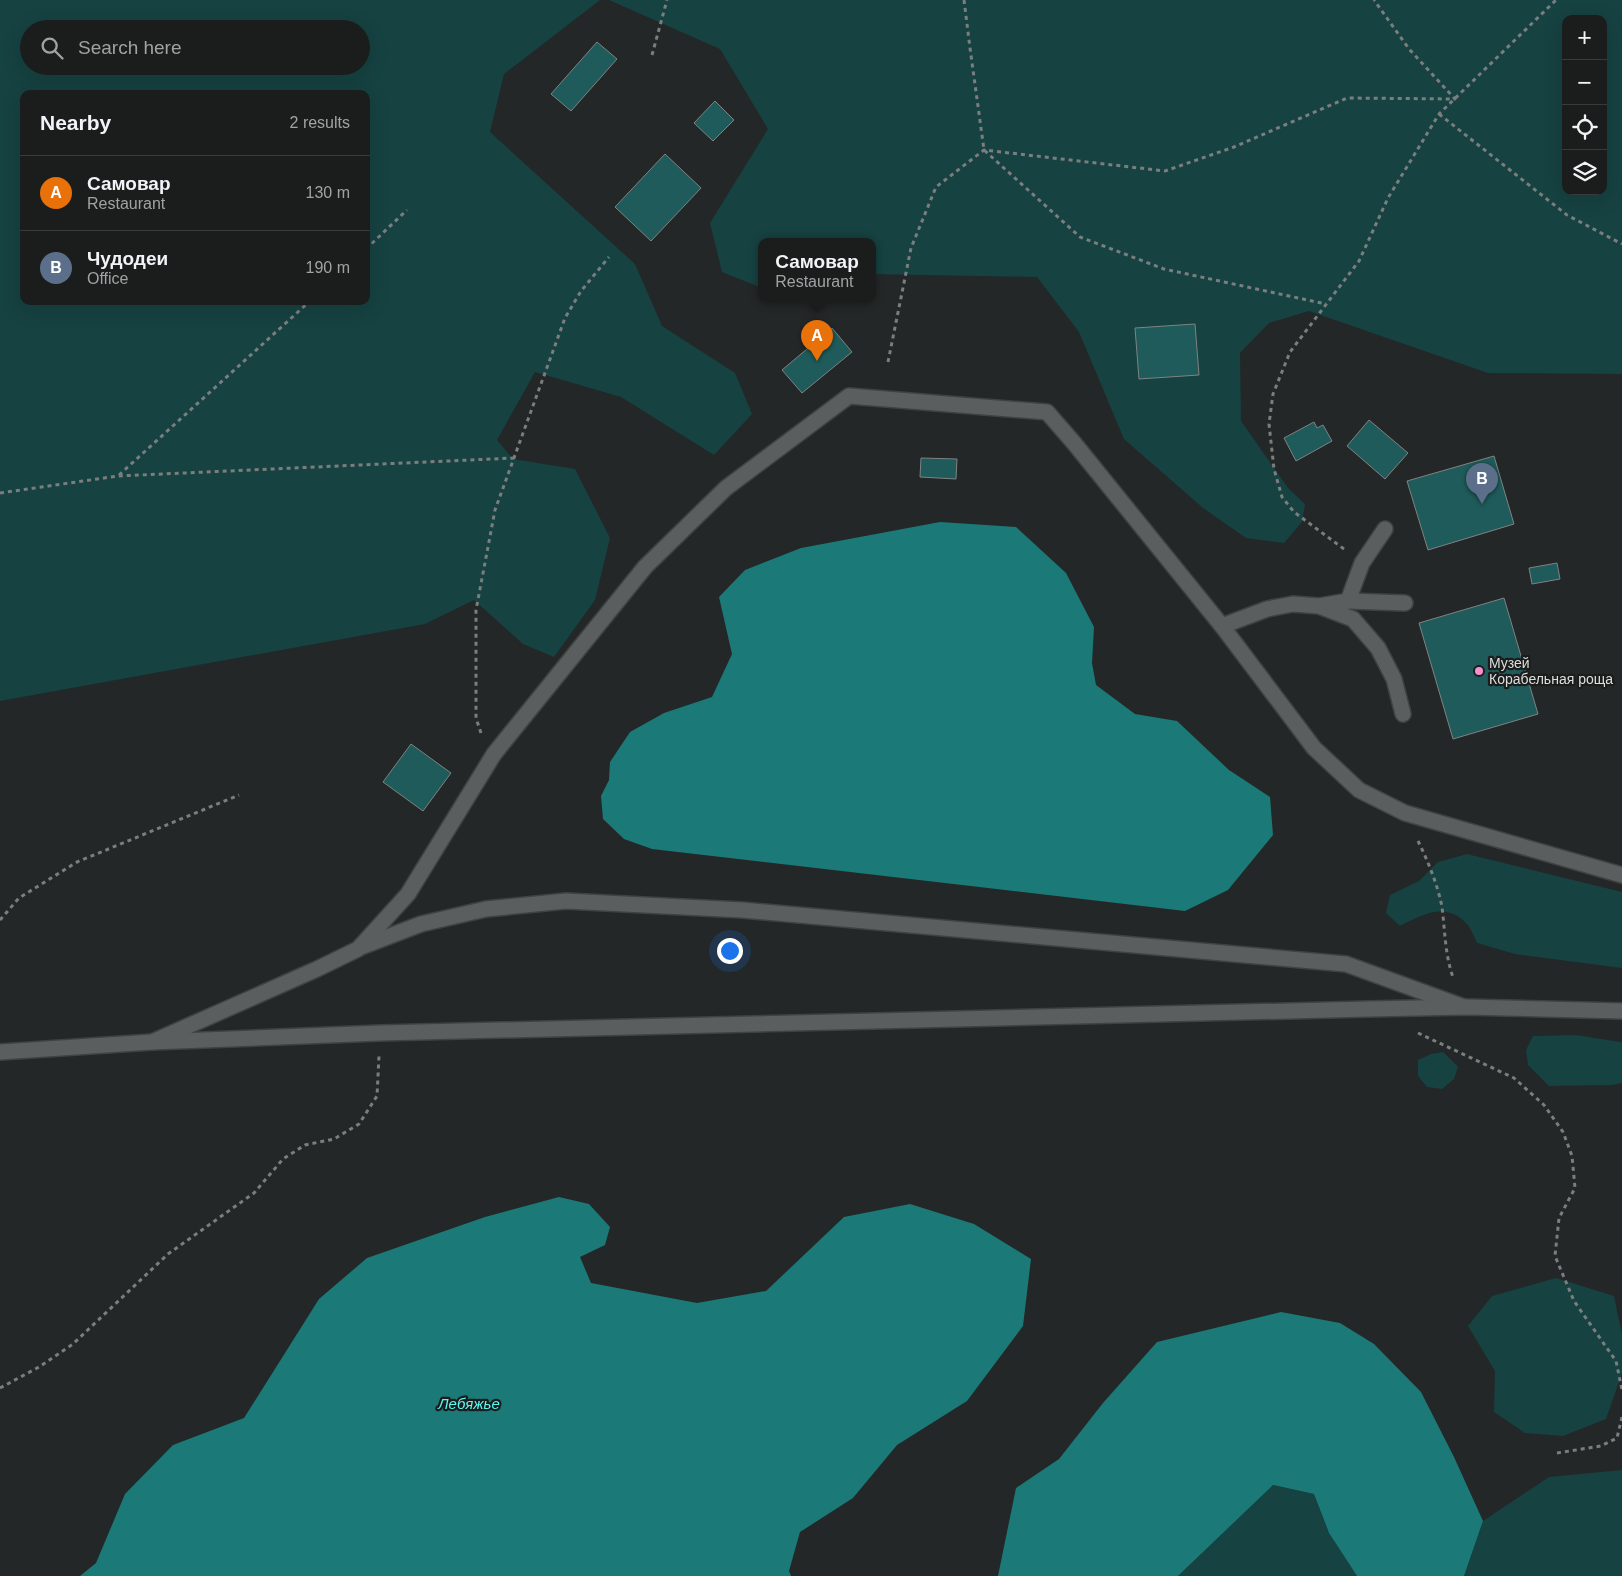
<!DOCTYPE html>
<html lang="en">
<head>
<meta charset="utf-8">
<style>
	:root { --surface:#1b1d1d; --page:#242626; --text:#f1f3f6; --muted:#a0a2a4; --line:#393b3b; --accent:#0b8043 }
	body { margin:0; font-family:Helvetica,sans-serif; background:var(--page); color:var(--text) }
	.controls { position:absolute; right:15px; top:15px; display:grid; overflow:hidden; border-radius:10px; box-shadow:0 5px 20px #0002 }
	.controls button { width:45px; height:45px; display:grid; place-items:center; padding:0; border:0; border-bottom:1px solid var(--line); background:var(--surface); color:var(--text); font:25px sans-serif }
	.you { position:absolute; left:729px; top:950px; width:18px; height:18px; margin:-12px; border:4px solid #fff; border-radius:50%; background:#1a73e8; box-shadow:0 0 0 8px #1a73e833 }
	.badge { display:grid; place-items:center; width:32px; height:32px; border-radius:50%; background:var(--accent); color:#fff; font-size:16px; font-weight:700 }
	.pin { position:absolute; translate:-50% -41px; filter:drop-shadow(0 1px 2px #0008) }
	.pin::after { content:''; position:absolute; top:26px; width:18px; height:15px; background:inherit; clip-path:polygon(0 0,100% 0,50% 100%) }
	.popup { position:absolute; left:758px; top:238px; width:118px; height:65px; box-sizing:border-box; display:grid; place-content:center; border-radius:10px; background:var(--surface); filter:drop-shadow(0 1px 4px #0005); font-size:16px; white-space:nowrap; color:var(--muted) }
	.popup b { font-size:19px; color:var(--text) }
	.popup::after { content:''; position:absolute; left:50%; top:100%; margin-left:-10px; border:10px solid transparent; border-top-color:var(--surface) }
	.list { margin:0; padding:0; list-style:none }
	h2 { display:flex; justify-content:space-between; align-items:center; height:65px; margin:0; padding:0 20px; font-size:21px }
	h2 small { font-size:16px; font-weight:400; color:var(--muted) }
	.list li { display:grid; grid-template-columns:32px 1fr auto; gap:15px; align-items:center; box-sizing:border-box; height:75px; padding:0 20px; border-top:1px solid var(--line) }
	.list b { display:block; font-size:19px; white-space:nowrap }
	.list p { margin:0; font-size:16px; white-space:nowrap; color:var(--muted) }
	.list em { font-size:16px; font-style:normal; color:var(--muted) }
	.icon { flex:none; width:28px; height:28px; fill:none; stroke:currentColor; stroke-width:2; stroke-linecap:round; stroke-linejoin:round }
	.map { position:relative; flex:none; width:1622px; height:1576px; overflow:hidden }
	.search { position:absolute; background:var(--surface); box-shadow:0 5px 20px #0002; left:20px; top:20px; width:350px; height:55px; display:flex; align-items:center; gap:12px; box-sizing:border-box; padding:0 18px; border-radius:28px; color:var(--muted); font-size:19px }
	.panel { position:absolute; background:var(--surface); box-shadow:0 5px 20px #0002; left:20px; top:90px; width:350px; height:215px; border-radius:10px }
	.map>svg:first-child { display:block }
</style>
</head>
<body>
<div class="map">
<svg width="1622" height="1576" viewBox="0 0 1622 1576">
	<rect width="100%" height="100%" fill="#242727"/>
	<g fill="#164241" fill-rule="evenodd">
		<path d="M0 0H600L504 74 490 132 635 264 662 326 735 373 752 414 714 455 621 397 535 372 497 440 513 459 575 469 610 538 595 600 554 657 523 644 474 600 425 624 0 701ZM29 29H361V66H29ZM24 94H366V301H24Z"/>
		<path d="M609 0H1622V374L1488 373 1309 311 1269 323 1240 353 1241 421 1288 488 1305 504 1302 522 1284 543 1246 538 1203 508 1124 439 1079 332 1037 277 872 274V242H762V288L722 272 710 223 768 129 720 49ZM1566 19H1603V191H1566Z"/>
		<path d="M1467 854 1622 892V968L1515 954 1477 943C1474 937 1471 927 1465 922 1444 902 1422 915 1400 926L1386 913 1390 895 1419 881 1438 862Z"/>
		<path d="M1576 1035 1620 1042 1622 1043V1083L1612 1085 1549 1086 1528 1065 1526 1050 1533 1036Z"/>
		<path d="M1443 1052 1458 1067 1454 1079 1442 1089 1427 1087 1418 1076V1060L1431 1054Z"/>
		<path d="M1556 1278 1614 1296 1622 1335V1373L1606 1419 1563 1436 1525 1433 1494 1412 1495 1371 1468 1326 1492 1296Z"/>
		<path d="M1622 1470V1576H1464L1483 1521 1549 1477Z"/>
		<path d="M1272 1485 1314 1494 1329 1533 1357 1576H1178Z"/>
	</g>
	<g fill="#1b7977">
		<path d="M940 522 1016 527 1066 573 1094 627 1092 663 1096 685 1135 714 1177 721 1229 770 1270 797 1273 835 1228 890 1185 911 652 849 624 839 603 819 601 796 609 780 610 762 630 732 664 713 712 697 732 654 719 597 745 570 801 548Z"/>
		<path d="M559 1197 589 1204 610 1227 605 1245 580 1257 591 1283 697 1303 766 1291 844 1217 910 1204 974 1224 1031 1259 1023 1326 967 1401 897 1445 853 1498 800 1532 789 1571 791 1576H80L96 1563 125 1494 173 1445 244 1418 319 1299 367 1258 485 1217Z"/>
		<path d="M1281 1312 1340 1323 1374 1344 1421 1392 1454 1457 1483 1521 1464 1576H1357L1329 1533 1314 1494 1273 1485 1178 1576H998L1016 1488 1059 1459 1103 1403 1157 1342Z"/>
	</g>
	<g fill="#1e5b5a" stroke="#7f8382">
		<path d="M597 42 617 59 571 111 551 94Z"/>
		<path d="M715 101 734 120 713 141 694 123Z"/>
		<path d="M665 154 701 188 651 241 615 207Z"/>
		<path d="M1195 324 1199 375 1139 379 1135 328Z"/>
		<path d="M832 328 852 352 802 393 782 370Z"/>
		<path d="M1369 420 1408 453 1385 479 1347 446Z"/>
		<path d="M1314 422 1317 428 1323 425 1332 441 1296 461 1284 438Z"/>
		<path d="M1494 456 1514 524 1428 550 1407 481Z"/>
		<path d="M921 458 957 459 956 479 920 477Z"/>
		<path d="M1557 563 1560 579 1532 584 1529 568Z"/>
		<path d="M1504 598 1538 714 1453 739 1419 623Z"/>
		<path d="M411 744 451 773 423 811 383 782Z"/>
	</g>
	<g fill="none" stroke-linecap="round" stroke-linejoin="round">
		<defs>
			<g id="service">
				<path d="M1348 601 1405 603"/>
				<path d="M1319 606 1348 601 1362 563 1385 529"/>
				<path d="M1222 626 1267 609 1293 604 1319 606 1353 619 1378 648 1394 679 1403 714"/>
				<path d="M361 947 421 924 486 909 566 901 742 910 1346 964 1464 1007"/>
				<path d="M152 1042 317 969 358 949 408 894 494 754 645 567 726 488 849 396 1047 412 1074 443 1222 626 1314 748 1359 790 1405 813 1622 875"/>
			</g>
			<path id="tertiary" d="M0 1052 152 1042 380 1033 1368 1009 1466 1007 1622 1011"/>
		</defs>
		<use href="#service" stroke="#3f4242" stroke-width="18"/>
		<use href="#tertiary" stroke="#3f4242" stroke-width="18"/>
		<g stroke="#7b7e7e" stroke-width="3" stroke-dasharray="4 4" stroke-linecap="butt">
			<path d="M964 0 970 48 984 150 1080 237 1164 269 1326 304"/>
			<path d="M652 55 667 0"/>
			<path d="M1439 114 1567 215 1622 244"/>
			<path d="M366 249 407 210"/>
			<path d="M888 362 911 248 936 187 984 150 1165 171 1234 147 1347 98 1455 99 1409 49 1374 0"/>
			<path d="M119 475 310 301"/>
			<path d="M0 493 118 476 514 458"/>
			<path d="M1344 549 1294 512 1282 497 1274 469 1269 424 1273 394 1290 352 1359 261 1388 198 1439 114 1556 0"/>
			<path d="M481 733 476 718V610L495 510 565 318 581 291 609 257"/>
			<path d="M1418 841C1428 861 1438 886 1442 907 1445 931 1445 955 1453 977"/>
			<path d="M0 920 19 898 77 862 239 795"/>
			<path d="M1418 1033 1514 1078 1544 1105 1563 1132 1572 1156 1575 1188 1559 1218 1555 1256 1574 1301 1616 1361 1622 1390"/>
			<path d="M0 1388 39 1367 73 1344 168 1254 254 1193 283 1159 305 1145 334 1139 359 1124 377 1096 379 1056"/>
			<path d="M1557 1453 1601 1446 1617 1438 1622 1417"/>
		</g>
		<use href="#service" stroke="#5a5e5e" stroke-width="15"/>
		<use href="#tertiary" stroke="#5a5e5e" stroke-width="15"/>
	</g>
	<circle fill="#f690d0" stroke="#1b1d1d" stroke-width="2" cx="1479" cy="671" r="5"/>
	<g text-anchor="middle" stroke-width="4.5" stroke-linejoin="round" paint-order="stroke">
		<g font-size="14" fill="#dddfdf" stroke="#1b1d1d" text-anchor="start">
			<text x="1489" y="668">Музей<tspan x="1489" dy="16">Корабельная роща</tspan></text>
		</g>
		<g font-size="15" font-style="italic" fill="#56f9f6" stroke="#1b1d1d">
			<text x="469" y="1409">Лебяжье</text>
		</g>
	</g>
</svg>
<div class="controls">
<button>+</button>
<button>−</button>
<button><svg class="icon" aria-label="locate" viewBox="0 0 24 24"><circle cx="12" cy="12" r="6"/><path d="M12 2v4M12 18v4M2 12h4M18 12h4"/></svg></button>
<button><svg class="icon" aria-label="layers" viewBox="0 0 24 24"><path d="M12 4l9 5-9 5-9-5zM3 14l9 5 9-5"/></svg></button>
</div>
<div class="you"></div>
<div class="pin badge" style="left:817px;top:361px;background:#e8710a">A</div>
<div class="popup"><b>Самовар</b>Restaurant</div>
<div class="pin badge" style="left:1482px;top:504px;background:#5c6f8a">B</div>
<div class="search"><svg class="icon" aria-label="search" viewBox="0 0 24 24"><circle cx="10" cy="10" r="6"/><path d="M15 15l6 6"/></svg>Search here</div>
<section class="panel">
<h2>Nearby<small>2 results</small></h2>
<ul class="list">
<li><span class="badge" style="background:#e8710a">A</span><div><b>Самовар</b><p>Restaurant</p></div><em>130 m</em></li>
<li><span class="badge" style="background:#5c6f8a">B</span><div><b>Чудодеи</b><p>Office</p></div><em>190 m</em></li>
</ul>
</section>
</div>
</body>
</html>
